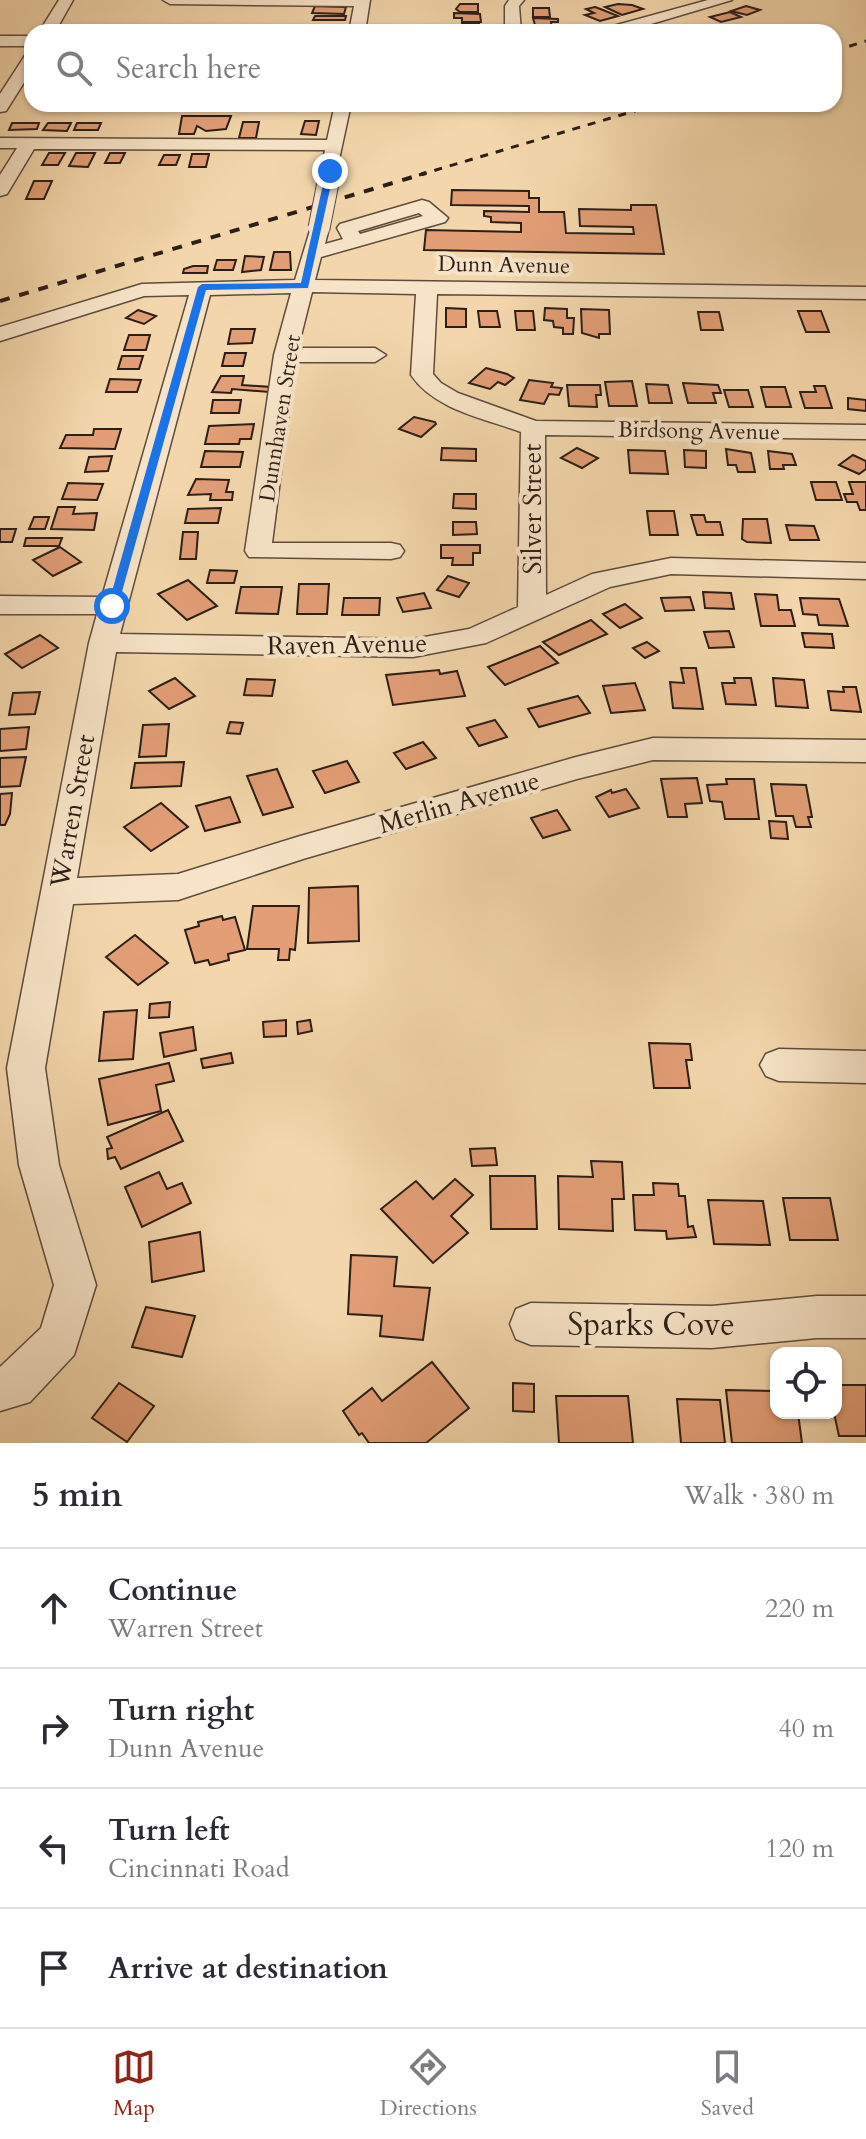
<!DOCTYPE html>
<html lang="en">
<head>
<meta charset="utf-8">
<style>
	:root { --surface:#fff; --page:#f2f2f3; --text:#2b2b33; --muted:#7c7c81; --line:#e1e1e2; --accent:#8f2418 }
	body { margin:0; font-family:Cardo,serif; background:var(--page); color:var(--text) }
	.controls { position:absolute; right:24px; bottom:24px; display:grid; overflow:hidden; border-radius:16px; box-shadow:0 2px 6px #0004 }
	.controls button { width:72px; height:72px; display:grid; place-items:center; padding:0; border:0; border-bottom:2px solid var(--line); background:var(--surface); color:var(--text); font:40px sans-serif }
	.stop { position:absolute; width:24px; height:24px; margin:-18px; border:6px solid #1a73e8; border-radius:50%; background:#fff }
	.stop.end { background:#1a73e8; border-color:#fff; box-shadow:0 2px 8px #0008 }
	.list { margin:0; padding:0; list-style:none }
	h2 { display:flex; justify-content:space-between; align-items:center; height:104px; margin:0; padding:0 32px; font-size:34px }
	h2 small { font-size:26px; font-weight:400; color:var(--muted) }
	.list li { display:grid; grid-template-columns:52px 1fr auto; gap:24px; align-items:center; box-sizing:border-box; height:120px; padding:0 32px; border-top:2px solid var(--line) }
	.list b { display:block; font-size:30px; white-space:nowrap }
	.list p { margin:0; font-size:26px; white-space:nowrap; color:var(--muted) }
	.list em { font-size:26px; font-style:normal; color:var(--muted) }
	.icon { flex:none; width:44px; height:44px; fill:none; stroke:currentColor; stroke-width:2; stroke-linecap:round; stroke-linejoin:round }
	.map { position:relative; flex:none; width:866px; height:1443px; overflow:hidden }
	.search { position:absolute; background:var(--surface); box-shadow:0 2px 6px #0004; left:24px; right:24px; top:24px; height:88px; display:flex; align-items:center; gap:20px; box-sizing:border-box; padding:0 28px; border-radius:24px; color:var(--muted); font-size:30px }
	.sheet { height:584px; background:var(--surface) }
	nav { display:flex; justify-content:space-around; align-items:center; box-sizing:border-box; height:112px; border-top:2px solid var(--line); background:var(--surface); font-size:22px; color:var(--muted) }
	nav a { display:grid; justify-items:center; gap:4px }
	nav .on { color:var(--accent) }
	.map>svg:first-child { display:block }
</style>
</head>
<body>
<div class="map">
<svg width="866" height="1443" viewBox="0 0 866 1443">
	<rect width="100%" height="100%" fill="#f3d6ab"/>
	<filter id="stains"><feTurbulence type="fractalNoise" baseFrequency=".0025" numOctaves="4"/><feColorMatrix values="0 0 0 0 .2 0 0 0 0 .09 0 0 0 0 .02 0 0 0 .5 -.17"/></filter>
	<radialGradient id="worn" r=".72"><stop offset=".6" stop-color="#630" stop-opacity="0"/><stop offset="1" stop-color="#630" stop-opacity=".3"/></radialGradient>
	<g fill="#e39e76" stroke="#2c1e19" stroke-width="2">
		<path d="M460 4H478V12H460L456 9Z"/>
		<path d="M618 4 632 5 643 9 622 15 605 7Z"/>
		<path d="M315 6 346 7 344 14 312 13Z"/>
		<path d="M746 6 760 10 747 15 731 11Z"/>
		<path d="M595 7 603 10 618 16 600 21 585 15 594 13 586 9Z"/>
		<path d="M533 8H549L550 17H533Z"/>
		<path d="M730 12 741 17 721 22 710 17Z"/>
		<path d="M454 13 480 14 481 22H462V18H454Z"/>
		<path d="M315 16H346L345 20H313Z"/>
		<path d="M533 18 558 19V22H551L552 30 548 31 551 32H537Z"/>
		<path d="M462 23H479L480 32H462Z"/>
		<path d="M182 116H231L226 129 206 131 197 126 194 134H179Z"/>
		<path d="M305 121H319L316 135 301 134Z"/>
		<path d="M243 122H259L256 138H239Z"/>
		<path d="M12 123H39L37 129 9 130Z"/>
		<path d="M48 123H71L67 131 43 130Z"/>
		<path d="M77 123H101L98 130H74Z"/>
		<path d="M49 153H65L58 165H42Z"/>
		<path d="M76 153H95L88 167 69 166Z"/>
		<path d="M110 153H125L120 163H105Z"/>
		<path d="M192 154H209L206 167H189Z"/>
		<path d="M164 155H180L176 165H159Z"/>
		<path d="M34 181H52L44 199H26Z"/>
		<path d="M452 190 529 191V198H539V212H564L566 233 634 234 633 227 580 226 579 209 631 210V205H656L664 254 424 250 426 230 521 232V223L491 222V217L484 216V211L529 212V206L451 205Z"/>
		<path d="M274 252H290L291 270H270Z"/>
		<path d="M245 256 264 257 261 270 242 272Z"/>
		<path d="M217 260H236L233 270H214Z"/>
		<path d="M193 266H208L207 273H183L184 269Z"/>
		<path d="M446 308 466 309V327H446Z"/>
		<path d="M545 308 567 309V318H574L573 334H563V328L554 327 553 321 544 320Z"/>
		<path d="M581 309 609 310 610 334H599V338L582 333Z"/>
		<path d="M138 310 156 316 144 324 126 318Z"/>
		<path d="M478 311H497L500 327H480Z"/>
		<path d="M515 311H533L535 330H517Z"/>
		<path d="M798 311H821L829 332H806Z"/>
		<path d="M698 312H719L723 330H701Z"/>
		<path d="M231 329H255L252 343 228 344Z"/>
		<path d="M129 335H150L146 350H124Z"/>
		<path d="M225 353H246L243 366H222Z"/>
		<path d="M122 356H143L139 369H118Z"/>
		<path d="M486 368 507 374 514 378 505 385 498 382 490 389 469 383Z"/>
		<path d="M221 376H244L242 385 271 387 269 392 232 389 231 393 212 392Z"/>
		<path d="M110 379 141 380 137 392H106Z"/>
		<path d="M529 380 553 383 551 387 562 388 559 395 549 394 544 404 520 400Z"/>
		<path d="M632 381 637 406H609L605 382Z"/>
		<path d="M683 383 718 385 721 393H713L716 403H688Z"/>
		<path d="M646 384 668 385 672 403H649Z"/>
		<path d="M567 385H600L601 395H596L597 407 569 406Z"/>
		<path d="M814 386H825L832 408H805L800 392H816Z"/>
		<path d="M761 387H785L791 407H766Z"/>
		<path d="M724 390H748L753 407H729Z"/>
		<path d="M848 398 866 400V411L848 409Z"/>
		<path d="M213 400H241L239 413H211Z"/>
		<path d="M414 417 435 422 436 424 421 437 399 429Z"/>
		<path d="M254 424 251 439H240L239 444H205L209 426Z"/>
		<path d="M94 429H121L115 449 60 448 66 435H93Z"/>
		<path d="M442 448 476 449V461L441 460Z"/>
		<path d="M577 448 598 458 582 468 561 458Z"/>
		<path d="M726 449 751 453 755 472H738L736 465H728Z"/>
		<path d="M628 450 665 451 668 474 630 473Z"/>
		<path d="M684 450 706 451V468L685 467Z"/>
		<path d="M205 451 243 452 240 467H201Z"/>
		<path d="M768 451 792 454 796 465H783L784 469H770Z"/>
		<path d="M853 455 866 461V469L859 474 839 465Z"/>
		<path d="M112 456 108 471 85 472 89 457Z"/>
		<path d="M196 479 229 480 226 492H233L232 500H210L211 494 188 495Z"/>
		<path d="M811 482H836L842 500H816Z"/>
		<path d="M849 482H866V510H860L857 502H847L844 494H853Z"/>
		<path d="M68 483 103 484 97 500 62 499Z"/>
		<path d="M454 494H476V509L453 508Z"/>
		<path d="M58 507H75L73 514 97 513 94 530 51 529Z"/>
		<path d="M221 508 218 523H185L188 509Z"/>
		<path d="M647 511H674L678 535H650Z"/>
		<path d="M691 515H704L706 522H720L723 535H697Z"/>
		<path d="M34 517H49L45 529H29Z"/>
		<path d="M743 519H767L771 543 747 542 742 539Z"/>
		<path d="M453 522H476L477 534 453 535Z"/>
		<path d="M786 525 814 526 819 540H790Z"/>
		<path d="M0 529H16L12 542H0Z"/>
		<path d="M183 532H198L196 559H180Z"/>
		<path d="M26 538H62L59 546H24Z"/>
		<path d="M441 545H480V553H473V565H452L453 558H441Z"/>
		<path d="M60 547 81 562 53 576 33 560Z"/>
		<path d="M210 570 237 571 234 583H207Z"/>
		<path d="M448 576 469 583 459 597 437 590Z"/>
		<path d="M188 580 217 606 187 620 158 594Z"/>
		<path d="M299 584H329L327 614H297Z"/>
		<path d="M241 587H282L278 614 236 613Z"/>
		<path d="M703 592 731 593 734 609 705 608Z"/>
		<path d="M424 593 431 608 403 612 397 598Z"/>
		<path d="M755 594 777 595 779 610H791L795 626H761Z"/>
		<path d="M690 597 694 610 665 611 661 598Z"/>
		<path d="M344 598H380L379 615H342Z"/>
		<path d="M800 598 839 599 848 626 819 625 817 615 803 614Z"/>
		<path d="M625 604 642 618 620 628 603 614Z"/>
		<path d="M591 620 607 634 559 655 543 642Z"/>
		<path d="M729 631 734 647 709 648 704 632Z"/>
		<path d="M802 633 832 634 834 648 805 647Z"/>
		<path d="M40 635 58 648 22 668 5 654Z"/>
		<path d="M647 642 659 651 645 658 633 648Z"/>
		<path d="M540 646 558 663 505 685 488 667Z"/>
		<path d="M681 668H696L703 709 673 708 670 682 684 683Z"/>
		<path d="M439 670 440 674 457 671 465 696 393 705 386 675Z"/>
		<path d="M175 678 195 696 169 709 149 691Z"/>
		<path d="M734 678H751L756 705 726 704 722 683H735Z"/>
		<path d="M773 678 804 680 808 708 776 706Z"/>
		<path d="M247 679 275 680 272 696 244 695Z"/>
		<path d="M635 683 645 710 611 713 603 686Z"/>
		<path d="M843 687H856L861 712 831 710 828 691 844 692Z"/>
		<path d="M40 692 35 714 9 715 13 693Z"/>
		<path d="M578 696 590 713 539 727 528 709Z"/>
		<path d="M495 720 507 737 479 746 467 728Z"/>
		<path d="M230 722 243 723 240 734 227 733Z"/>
		<path d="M169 724 166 756 139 757 143 725Z"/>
		<path d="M29 727 26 749 0 751V729Z"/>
		<path d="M423 742 436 758 406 769 394 753Z"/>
		<path d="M26 757 20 786 0 787V758Z"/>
		<path d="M347 761 359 782 325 793 313 771Z"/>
		<path d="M184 762 181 786 131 788 135 763Z"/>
		<path d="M277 769 293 807 263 815 247 776Z"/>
		<path d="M697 778 702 803 685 804 687 817H668L661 779Z"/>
		<path d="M726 779H754L759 819H725L722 802 710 801 707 785 727 784Z"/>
		<path d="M771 784 806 785 812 817H808L811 827H796L793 816H776Z"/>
		<path d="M626 789 639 808 609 817 596 797 611 790 612 793Z"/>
		<path d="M12 793 10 814 5 825H0V794Z"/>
		<path d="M230 797 240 822 205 831 196 806Z"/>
		<path d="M161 803 188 827 151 851 124 827Z"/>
		<path d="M557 810 570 830 543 838 531 818Z"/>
		<path d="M769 821 786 822 788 839 771 838Z"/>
		<path d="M358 886 359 941 308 943 309 888Z"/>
		<path d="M253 906H299L295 950 290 949 289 960H278L279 949H247Z"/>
		<path d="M222 916 223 920 235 917 245 950 228 954 229 960 210 965 208 960 195 963 185 930 199 926 198 922Z"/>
		<path d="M135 935 168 963 138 985 106 957Z"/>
		<path d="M170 1002 169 1017 149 1018 150 1004Z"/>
		<path d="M137 1010 133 1059 99 1061 104 1012Z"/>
		<path d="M286 1020V1036L264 1037 263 1022Z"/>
		<path d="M310 1020 312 1031 298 1034 297 1022Z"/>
		<path d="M193 1027 196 1050 164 1057 160 1033Z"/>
		<path d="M649 1043 690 1044 692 1060H686L690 1088H654Z"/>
		<path d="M231 1053 233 1063 203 1068 201 1059Z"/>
		<path d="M169 1063 174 1081 156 1085 161 1111 108 1125 99 1079Z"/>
		<path d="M168 1110 183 1141 121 1169 115 1157 108 1159 107 1149 112 1148 107 1137Z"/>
		<path d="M495 1148 497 1165 472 1166 470 1149Z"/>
		<path d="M591 1161 622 1162 624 1199H612L613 1231 559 1229 558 1176 593 1177Z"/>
		<path d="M159 1172 167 1189 182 1183 191 1203 142 1227 125 1187Z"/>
		<path d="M490 1176H535L537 1229H491Z"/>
		<path d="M455 1179 473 1195 451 1216 468 1233 433 1263 381 1209 416 1181 433 1199Z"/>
		<path d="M653 1183 678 1184 679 1196H685L688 1227 693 1226 696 1237 667 1239 666 1231 635 1230 633 1195H654Z"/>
		<path d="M783 1198H830L838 1240H790Z"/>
		<path d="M708 1200 763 1201 770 1245 714 1244Z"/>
		<path d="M200 1232 204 1271 152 1282 149 1242Z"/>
		<path d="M351 1255 397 1257 394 1286 430 1288 423 1340 380 1336 382 1316 348 1314Z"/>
		<path d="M146 1307 195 1316 182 1357 132 1347Z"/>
		<path d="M432 1362 469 1408 426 1443H369L362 1433 359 1435 343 1411 372 1388 382 1401Z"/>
		<path d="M119 1383 154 1406 127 1442 92 1418Z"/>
		<path d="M513 1383 534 1384V1412L513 1411Z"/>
		<path d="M836 1385H866V1436H839L834 1413Z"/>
		<path d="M726 1390 776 1391V1413H798L802 1443H732Z"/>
		<path d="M556 1396H628L633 1443H559Z"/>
		<path d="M677 1399 720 1400 725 1443H681Z"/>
	</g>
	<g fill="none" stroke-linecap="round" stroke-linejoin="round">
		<defs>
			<g id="minor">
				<path d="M59 0H73L55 32H39Z"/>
				<path d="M163 0H370L365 32H349L354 6 170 4Z"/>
				<path d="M509 0H524L519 6 521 32H505V6Z"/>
				<path d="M708 0H732L624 32H599L602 29Z"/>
				<rect x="0" y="36" width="32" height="10"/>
				<path d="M32 52V70L6 111 0 112V94L26 54Z"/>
				<path d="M335 104H351L337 169 331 170 322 165 325 150 34 149 7 194 0 196V175L17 148H0V138L327 140Z"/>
				<path d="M422 200 429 202 448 218 445 222 321 257 315 280 866 287V299L437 294 433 374 441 383 458 393 536 421 866 425V439L545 435 546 595 592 574 671 558 866 563V579L671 574 610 587 486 643 413 657 116 652 77 878 178 874 297 837 576 757 653 738 866 740V762L653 760 577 779 303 859 178 900 73 904 45 1068 59 1165 96 1285 74 1355 30 1402 0 1411V1367L41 1328 54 1285 19 1165 7 1068 89 643 97 614H0V596L102 597 189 295 144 296 0 341V327L142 284 295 280 312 224 319 222 329 228 325 244 343 239 337 228 340 224ZM419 213 423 216 360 234 358 231ZM312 292 416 294 411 375C435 410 483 418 521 432L518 607 469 629 413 639 120 634 210 295 291 293 274 355 245 551 249 557 391 559 400 557 404 551 400 545 391 543H272L295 362H375L386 355 375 348H298Z"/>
				<path d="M779 1049 866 1051V1083L779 1081 766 1076 760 1065 766 1054Z"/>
				<path d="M817 1296H866V1338H817L712 1348 531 1345 516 1339 510 1324 516 1309 531 1303 712 1306Z"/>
			</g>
		</defs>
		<use href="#minor" stroke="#5e4c3e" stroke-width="3"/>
		<use href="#minor" fill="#f7e4c8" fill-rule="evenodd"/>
		<g stroke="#2c1e19" stroke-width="3" stroke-dasharray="8 8" stroke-linecap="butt">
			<path d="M834 51 866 41"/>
			<path d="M419 175 658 104"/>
		</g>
		<path stroke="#2c1e19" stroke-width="4" stroke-dasharray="10 10" stroke-linecap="butt" d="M0 301 426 173"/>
		<defs>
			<path id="minor-bridge-far1" d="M329 175 330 171"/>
			<path id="minor-bridge" d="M319 228 330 173"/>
		</defs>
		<use href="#minor-bridge-far1" stroke="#5e4c3e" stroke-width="18" stroke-linecap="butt"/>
		<use href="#minor-bridge" stroke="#5e4c3e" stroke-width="23" stroke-linecap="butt"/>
		<use href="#minor-bridge-far1" stroke="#f7e4c8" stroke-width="16"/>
		<use href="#minor-bridge" stroke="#f7e4c8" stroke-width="21"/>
	</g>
	<path fill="#1a73e8" d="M330 168 334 171 308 288 206 290 118 606 107 609 198 287 202 284 301 283 326 171Z"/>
	<g text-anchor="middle" stroke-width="8" stroke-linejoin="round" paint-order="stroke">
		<g font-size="22" fill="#2c1e19" stroke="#f7e4c8">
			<text transform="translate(504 264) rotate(1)" y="8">Dunn Avenue</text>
			<text transform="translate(279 418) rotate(-81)" y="8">Dunnhaven Street</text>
			<text transform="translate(699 430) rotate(1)" y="8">Birdsong Avenue</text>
		</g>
		<g font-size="26" fill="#2c1e19" stroke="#f7e4c8">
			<text transform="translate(532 509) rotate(-90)" y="9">Silver Street</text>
			<text transform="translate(347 644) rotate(-1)" y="9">Raven Avenue</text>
			<text transform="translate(459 802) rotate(-16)" y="9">Merlin Avenue</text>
			<text transform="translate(72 811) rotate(-80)" y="9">Warren Street</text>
		</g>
		<g font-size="32" fill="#2c1e19" stroke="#f7e4c8">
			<text x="651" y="1335">Sparks Cove</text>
		</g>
	</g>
	<rect width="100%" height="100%" filter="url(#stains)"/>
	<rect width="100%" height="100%" fill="url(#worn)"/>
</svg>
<div class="controls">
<button><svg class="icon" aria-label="locate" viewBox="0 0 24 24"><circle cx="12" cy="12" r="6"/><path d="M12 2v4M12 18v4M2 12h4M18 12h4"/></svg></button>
</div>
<div class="stop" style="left:112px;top:606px"></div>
<div class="stop end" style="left:330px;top:171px"></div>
<div class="search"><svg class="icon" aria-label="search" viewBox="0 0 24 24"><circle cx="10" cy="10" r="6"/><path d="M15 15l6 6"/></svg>Search here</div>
</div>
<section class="sheet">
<h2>5 min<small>Walk · 380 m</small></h2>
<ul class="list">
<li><svg class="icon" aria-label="ahead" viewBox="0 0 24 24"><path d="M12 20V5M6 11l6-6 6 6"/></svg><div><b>Continue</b><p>Warren Street</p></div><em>220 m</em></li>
<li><svg class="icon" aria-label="right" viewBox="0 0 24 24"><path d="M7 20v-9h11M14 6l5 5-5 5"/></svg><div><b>Turn right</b><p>Dunn Avenue</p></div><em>40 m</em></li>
<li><svg class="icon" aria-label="left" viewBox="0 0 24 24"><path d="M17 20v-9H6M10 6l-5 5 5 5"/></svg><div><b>Turn left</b><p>Cincinnati Road</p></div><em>120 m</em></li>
<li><svg class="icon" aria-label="arrive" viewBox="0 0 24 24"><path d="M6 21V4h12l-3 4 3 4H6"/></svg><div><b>Arrive at destination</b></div></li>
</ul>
</section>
<nav>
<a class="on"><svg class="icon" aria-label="map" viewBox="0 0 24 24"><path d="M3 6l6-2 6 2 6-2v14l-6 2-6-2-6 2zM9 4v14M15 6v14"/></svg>Map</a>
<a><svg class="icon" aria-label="directions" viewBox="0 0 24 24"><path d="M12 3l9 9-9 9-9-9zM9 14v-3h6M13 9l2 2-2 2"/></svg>Directions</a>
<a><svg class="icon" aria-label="saved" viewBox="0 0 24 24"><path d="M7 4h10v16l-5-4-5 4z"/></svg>Saved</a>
</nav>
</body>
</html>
